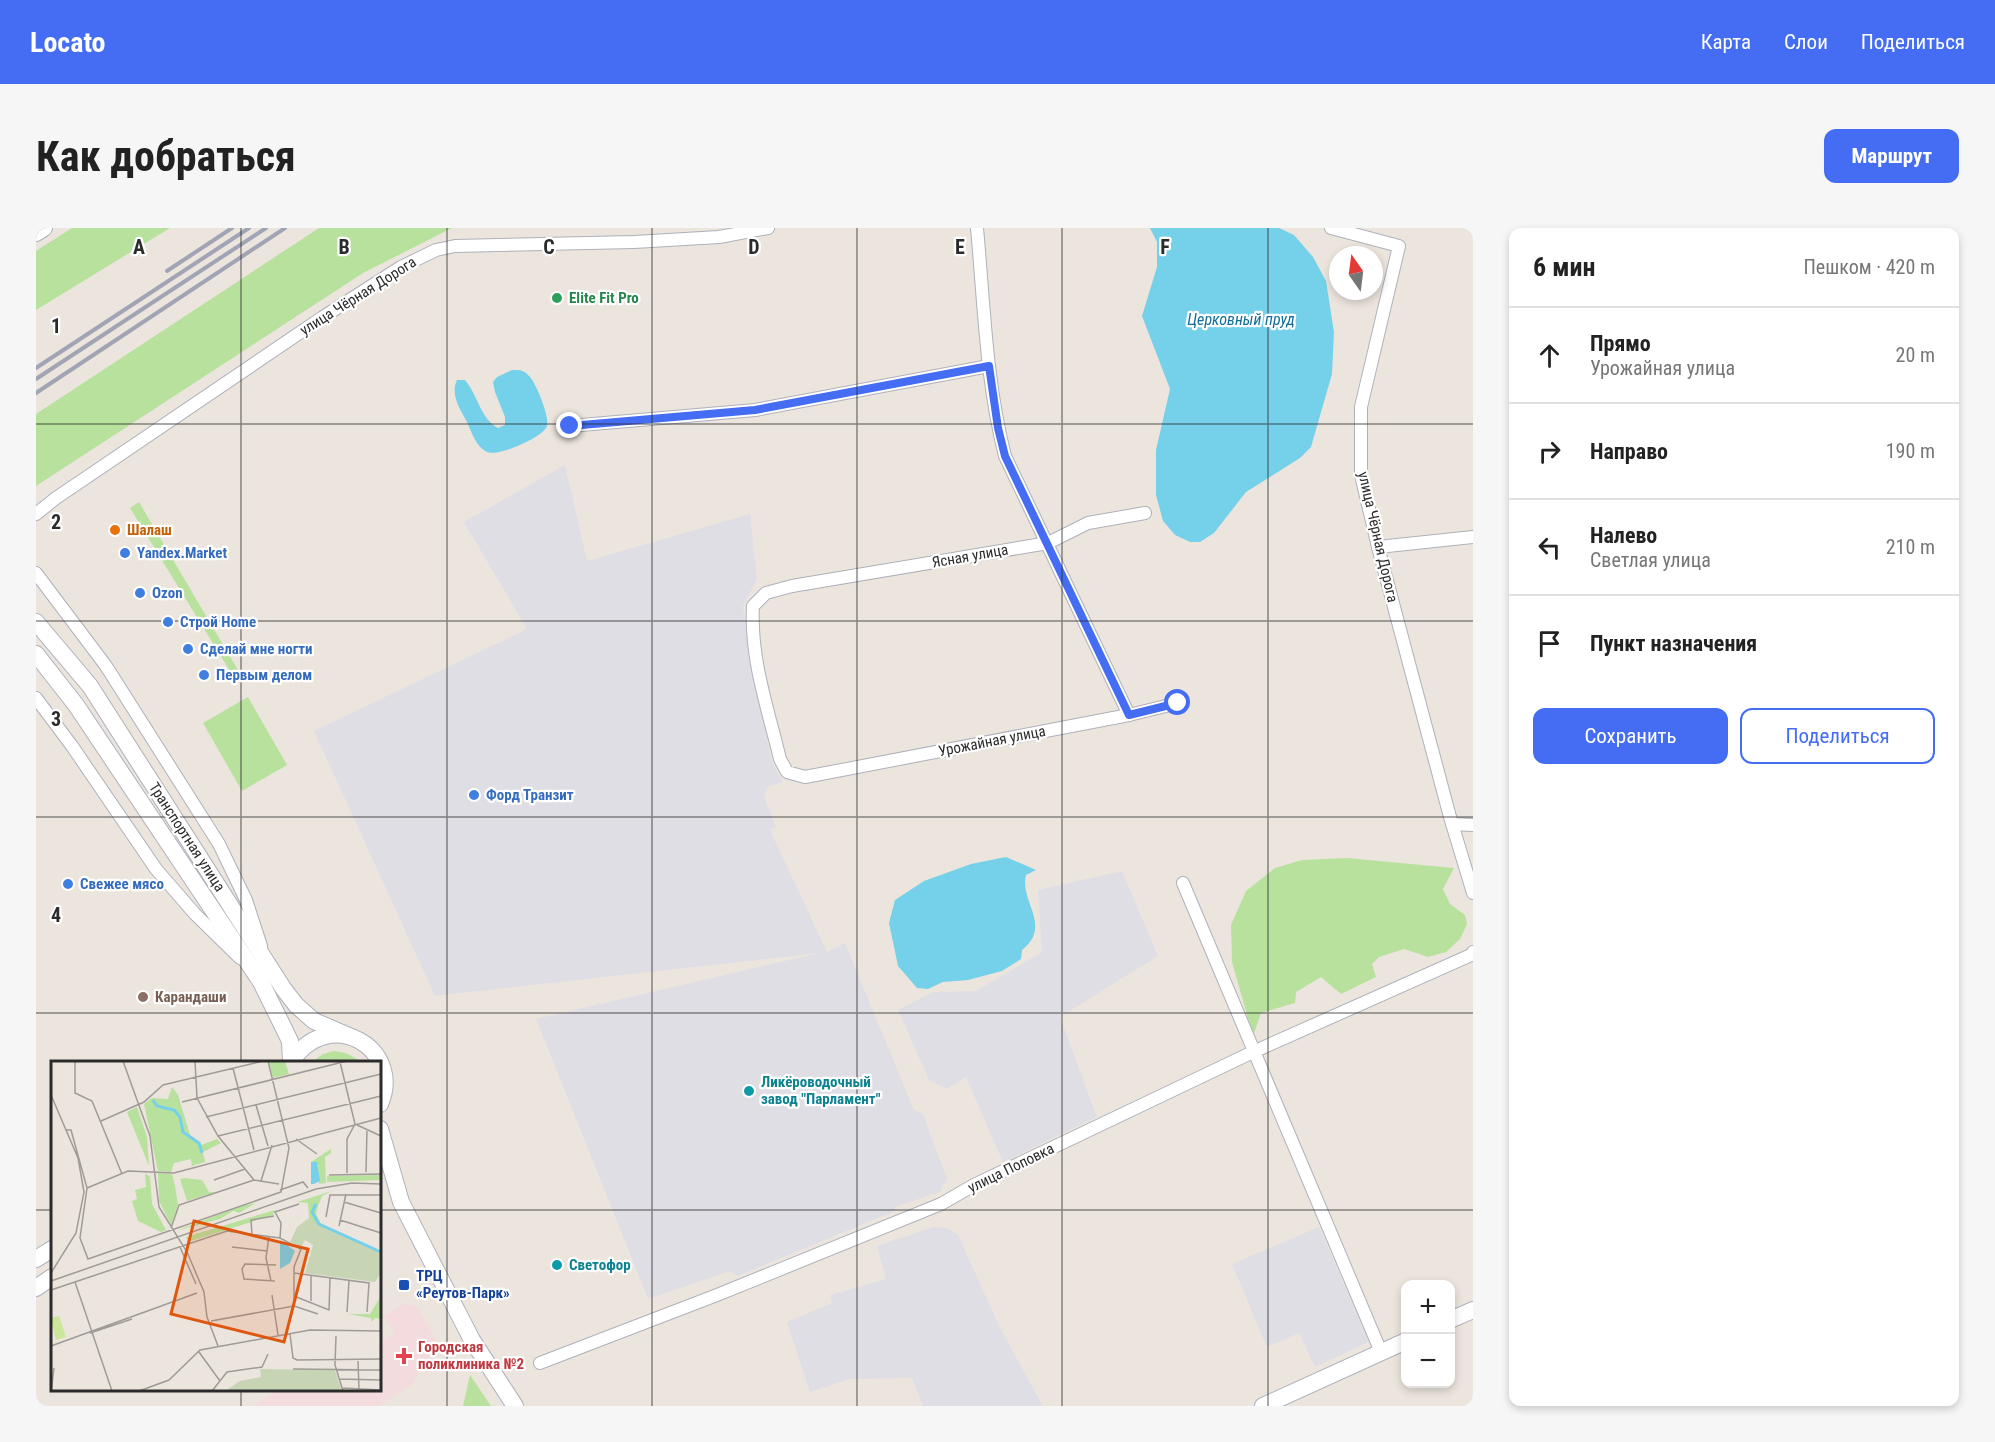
<!DOCTYPE html>
<html lang="ru">
<head>
<meta charset="utf-8">
<style>
	:root { --surface:#fff; --page:#f6f6f6; --text:#222; --muted:#767676; --line:#e0e0e0; --accent:#446df3 }
	body { margin:0; font-family:"Roboto Condensed",sans-serif; background:var(--page); color:var(--text) }
	.controls { position:absolute; right:18px; bottom:18px; display:grid; overflow:hidden; border-radius:12px; box-shadow:0 3px 9px #0003 }
	.controls button { width:54px; height:54px; display:grid; place-items:center; padding:0; border:0; border-bottom:2px solid var(--line); background:var(--surface); color:var(--text); font:30px sans-serif }
	.compass { position:absolute; left:1293px; top:18px; width:54px; height:54px; border-radius:50%; background:var(--surface); box-shadow:0 3px 9px #0003; rotate:346deg }
	.stop { position:absolute; width:18px; height:18px; margin:-14px; border:4px solid #446df3; border-radius:50%; background:#fff }
	.stop.end { background:#446df3; border-color:#fff; box-shadow:0 2px 6px #0008 }
	.list { margin:0; padding:0; list-style:none }
	h2 { display:flex; justify-content:space-between; align-items:center; height:78px; margin:0; padding:0 24px; font-size:26px }
	h2 small { font-size:20px; font-weight:400; color:var(--muted) }
	.list li { display:grid; grid-template-columns:39px 1fr auto; gap:18px; align-items:center; box-sizing:border-box; height:96px; padding:0 24px; border-top:2px solid var(--line) }
	.list b { display:block; font-size:22px; white-space:nowrap }
	.list p { margin:0; font-size:20px; white-space:nowrap; color:var(--muted) }
	.list em { font-size:20px; font-style:normal; color:var(--muted) }
	.actions { display:flex; gap:12px; padding:18px 24px }
	.actions a { flex:1; padding:14px 0; border:2px solid var(--accent); border-radius:12px; text-align:center; font-size:21px; color:var(--accent) }
	.actions .main { background:var(--accent); color:#fff }
	.icon { flex:none; width:33px; height:33px; fill:none; stroke:currentColor; stroke-width:2; stroke-linecap:round; stroke-linejoin:round }
	.map { position:relative; flex:none; width:1437px; height:1178px; overflow:hidden; border-radius:12px }
	header { display:flex; align-items:center; gap:36px; box-sizing:border-box; height:84px; padding:0 30px; background:var(--accent); color:#fff }
	header strong { font-size:28px }
	nav { display:flex; gap:33px; margin-inline-start:auto; font-size:21px }
	.intro { display:flex; align-items:center; justify-content:space-between; box-sizing:border-box; height:144px; padding:0 36px }
	h1 { margin:0; font-size:42px }
	.button { padding:15px 27px; border-radius:12px; background:var(--accent); color:#fff; font-size:21px; font-weight:700 }
	main { display:flex; gap:36px; padding:0 36px }
	aside { flex:1; background:var(--surface); border-radius:12px; box-shadow:0 3px 9px #0003 }
	.map>svg:first-child { display:block }
</style>
</head>
<body>
<header>
<strong>Locato</strong>
<nav><a>Карта</a><a>Слои</a><a>Поделиться</a></nav>
</header>
<div class="intro"><h1>Как добраться</h1><a class="button">Маршрут</a></div>
<main>
<div class="map">
<svg width="1437" height="1178" viewBox="0 0 1437 1178">
	<rect width="100%" height="100%" fill="#ece5de"/>
	<g fill="#e0dee5">
		<path d="M529 237 551 333 714 286 721 351 707 379 713 422 736 535 747 554 732 559 728 569 740 599 734 602 791 724 809 715 878 882 887 886 911 951 904 964 859 979V983L702 1048 694 1043 612 1071 500 791 783 725 399 768 278 503 491 401 428 294Z"/>
		<path d="M1086 643 1122 728 1024 789 1061 889 967 934 930 849 911 861 893 852 862 782 897 764 940 763 1006 724 1002 662Z"/>
		<path d="M897 999 911 1000 922 1007 965 1102 1007 1178H887L876 1150 814 1151 774 1164 751 1094 796 1075 794 1067 850 1051 841 1018Z"/>
		<path d="M1283 999 1333 1114 1279 1139 1263 1105 1231 1119 1196 1036Z"/>
	</g>
	<path fill="#f3dbde" d="M368 1076 376 1077 382 1080 400 1112V1120L384 1140 377 1156 343 1178H216L241 1162H344V1115L359 1105 347 1088Z"/>
	<g fill="#b7e19c">
		<path d="M36 0H134L0 82V23Z"/>
		<path d="M283 0H416L327 45 0 258V186Z"/>
		<path d="M103 274 206 449 200 453 94 280Z"/>
		<path d="M212 469 251 537 206 563 167 495Z"/>
		<path d="M1311 630 1418 640 1407 661 1414 676 1429 687 1431 696 1424 711 1410 724 1392 729 1368 721 1343 729 1336 736 1340 749 1305 766 1285 749 1260 764 1259 775 1225 785 1217 808 1196 734 1195 697 1210 663 1239 640 1266 632Z"/>
		<path d="M298 823C309 824 316 827 324 834H276L287 826Z"/>
		<path d="M434 1147 455 1178H427Z"/>
	</g>
	<g fill="#75d1ea">
		<path d="M1114 0H1243L1258 7 1277 29 1290 53 1298 104 1296 146 1275 219 1264 230 1210 264 1178 305 1164 314H1154L1139 307 1127 293 1120 267V222L1134 161 1106 88 1121 39V14Z"/>
		<path d="M476 142C484 142 488 142 493 148 500 154 514 190 511 198 508 209 462 229 451 224 440 219 436 205 431 194 424 181 414 167 421 152H429C442 167 444 190 462 200L469 197V189L459 164 457 154 461 149Z"/>
		<path d="M970 629 1000 642 990 647C983 673 1017 698 986 722L985 731 966 743 932 752 907 754 892 761 881 760 862 738 853 695 859 672 888 653 935 636Z"/>
	</g>
	<g fill="none" stroke-linecap="round" stroke-linejoin="round">
		<defs>
			<g id="street">
				<path d="M941 0C948 76 950 154 969 228L1093 487"/>
				<path d="M1295 0 1363 18 1325 179V247L1342 319 1414 589 1437 665"/>
				<path d="M534 198 719 182 953 138"/>
				<path d="M1109 285 1052 295 1012 315 756 358 730 365 717 378C714 430 732 481 744 531L751 544 769 549 1093 487 1142 475"/>
				<path d="M0 286 20 270 287 89 365 39 400 22 419 18 598 14 683 9 732 0"/>
				<path d="M1342 319 1437 309"/>
				<path d="M0 345 70 438 183 616 210 672 225 718"/>
				<path d="M0 470 36 518 120 641 159 686 204 730"/>
				<path d="M1416 596 1437 597"/>
				<path d="M1147 655 1345 1124"/>
				<path d="M504 1135 681 1067 905 976 938 957 1217 824 1435 727 1437 724"/>
			</g>
			<g id="secondary">
				<path d="M0 5 8 0"/>
				<path d="M0 394 54 458 247 760 260 777 278 793 313 808"/>
				<path d="M0 426 40 477 225 754 254 813 255 834"/>
				<path d="M255 834C293 776 368 820 344 876"/>
				<path d="M344 901 365 974 436 1112 479 1178"/>
				<path d="M0 1031 16 1021"/>
				<path d="M0 1060 16 1049"/>
				<path d="M1414 1092 1437 1082"/>
				<path d="M1227 1178 1370 1113"/>
			</g>
		</defs>
		<use href="#street" stroke="#aeb1bb" stroke-width="14"/>
		<use href="#secondary" stroke="#aeb1bb" stroke-width="18"/>
		<use href="#street" stroke="#fff" stroke-width="12"/>
		<use href="#secondary" stroke="#fff" stroke-width="16"/>
		<g stroke="#a0a4b4" stroke-width="4">
			<path d="M131 43 196 0"/>
			<path d="M0 140 213 0"/>
			<path d="M0 151 230 0"/>
			<path d="M0 165 249 0"/>
		</g>
	</g>
	<g fill="none" stroke-linecap="round" stroke-linejoin="round">
		<path stroke="#446df3" stroke-width="8" d="M534 198 719 182 953 138 962 200 969 228 1093 487 1142 475"/>
	</g>
	<path fill="none" stroke="#2b2b2b" stroke-width="1.5" stroke-opacity="0.55" d="M205 0V834M411 0V1178M616 0V1178M821 0V1178M1026 0V1178M1232 0V1178M0 196H1437M0 393H1437M0 589H1437M0 785H1437M0 982H16M344 982H1437M205 1162V1178"/>
	<circle fill="#2e9e5b" stroke="#fff" stroke-width="2" cx="521" cy="70" r="6"/>
	<circle fill="#e8710a" stroke="#fff" stroke-width="2" cx="79" cy="302" r="6"/>
	<g fill="#3f7fe0" stroke="#fff" stroke-width="2">
		<circle cx="89" cy="325" r="6"/>
		<circle cx="104" cy="365" r="6"/>
		<circle cx="132" cy="394" r="6"/>
		<circle cx="152" cy="421" r="6"/>
		<circle cx="168" cy="447" r="6"/>
		<circle cx="438" cy="567" r="6"/>
		<circle cx="32" cy="656" r="6"/>
	</g>
	<circle fill="#8d6e63" stroke="#fff" stroke-width="2" cx="107" cy="769" r="6"/>
	<g fill="#0f9aa8" stroke="#fff" stroke-width="2">
		<circle cx="713" cy="863" r="6"/>
		<circle cx="521" cy="1037" r="6"/>
	</g>
	<rect fill="#1a4fb4" stroke="#fff" stroke-width="2" x="362" y="1051" width="12" height="12" rx="3"/>
	<path fill="#e0444e" stroke="#fff" stroke-width="2" d="M365 1119h6v6h6v6h-6v6h-6v-6h-6v-6h6z"/>
	<g text-anchor="middle" stroke-width="4.5" stroke-linejoin="round" paint-order="stroke">
		<g font-size="15" fill="#2b2b2b" stroke="#fff">
			<text transform="translate(322 68) rotate(-32)" y="5">улица Чёрная Дорога</text>
			<text transform="translate(1342 309) rotate(77)" y="5">улица Чёрная Дорога</text>
			<text transform="translate(934 328) rotate(-10)" y="5">Ясная улица</text>
			<text transform="translate(956 513) rotate(-11)" y="5">Урожайная улица</text>
			<text transform="translate(151 609) rotate(57)" y="5">Транспортная улица</text>
			<text transform="translate(975 940) rotate(-26)" y="5">улица Поповка</text>
		</g>
		<g font-size="15" font-weight="bold" fill="#27864d" stroke="#fff" text-anchor="start">
			<text x="533" y="75">Elite Fit Pro</text>
		</g>
		<g font-size="15" font-weight="bold" fill="#c56008" stroke="#fff" text-anchor="start">
			<text x="91" y="307">Шалаш</text>
		</g>
		<g font-size="15" font-weight="bold" fill="#366cbe" stroke="#fff" text-anchor="start">
			<text x="101" y="330">Yandex.Market</text>
			<text x="116" y="370">Ozon</text>
			<text x="144" y="399">Строй Home</text>
			<text x="164" y="426">Сделай мне ногти</text>
			<text x="180" y="452">Первым делом</text>
			<text x="450" y="572">Форд Транзит</text>
			<text x="44" y="661">Свежее мясо</text>
		</g>
		<g font-size="15" font-weight="bold" fill="#785e54" stroke="#fff" text-anchor="start">
			<text x="119" y="774">Карандаши</text>
		</g>
		<g font-size="15" font-weight="bold" fill="#0d838f" stroke="#fff" text-anchor="start">
			<text x="725" y="859">Ликёроводочный<tspan x="725" dy="17">завод "Парламент"</tspan></text>
			<text x="533" y="1042">Светофор</text>
		</g>
		<g font-size="15" font-weight="bold" fill="#164399" stroke="#fff" text-anchor="start">
			<text x="380" y="1053">ТРЦ<tspan x="380" dy="17">«Реутов-Парк»</tspan></text>
		</g>
		<g font-size="15" font-weight="bold" fill="#be3a42" stroke="#fff" text-anchor="start">
			<text x="382" y="1124">Городская<tspan x="382" dy="17">поликлиника №2</tspan></text>
		</g>
		<g font-size="16" font-style="italic" fill="#127097" stroke="#fff">
			<text x="1205" y="97">Церковный пруд</text>
		</g>
	</g>
	<g transform="translate(15 833)">
		<rect width="330" height="330" fill="#ece5de"/>
		<path d="M218 0H234L238 13 222 17ZM121 26 127 34 139 74 150 84 166 78 170 82 152 91 154 101 141 105 140 98 123 102 120 111 107 110 93 43 101 37 117 38ZM86 46 96 76 98 105 76 51ZM280 88V92L274 96 275 122 268 123 267 104 260 101ZM94 112 99 116 101 143 115 169 110 171 87 160 81 140 86 138 84 129 95 126ZM107 112 121 113 124 125 127 144 120 164 108 140ZM330 114V119L276 121V115ZM133 117 151 119 158 131H165L136 140 129 118ZM281 130 271 135 267 145 265 153 271 165 258 157 257 142 246 141ZM205 142 188 152 182 150 169 158 125 170 190 145ZM224 149 222 154 137 181 135 176ZM330 235V258L324 257 321 261 320 257 297 253H319Z" fill="#b7e19c"/>
		<path d="M258 157 330 191V212L324 221 254 212 262 184 254 179 250 187 239 181 246 166ZM209 308 284 309 291 330H174L189 320 210 316Z" fill="#c7d5b5"/>
		<path d="M8 255 15 276 5 279 0 257Z" fill="#cae898"/>
		<path d="M260 101H266L269 120 263 123H260ZM229 179 244 190 239 202 229 208Z" fill="#75d1ea"/>
		<path fill="none" stroke="#75d1ea" stroke-width="3" d="M102 39 106 45 123 49 129 56 132 71 148 82 151 92M265 143 261 151 268 163 330 191"/>
		<path fill="none" stroke="#9f9b96" stroke-width="1.5" d="M24 0V32L41 40 71 113M72 0 99 75 108 146 136 191 153 231 156 256 167 285M144 0 146 37 167 75 203 119 228 123M289 1 304 63 296 78V112M182 7 203 89M0 34 27 97 33 131 25 172 0 212M131 41 296 0M205 44 217 85M155 56 330 13M50 60 93 41 112 24 212 0M306 64 330 75M15 69H20L36 127 29 177 37 198 230 131 238 87 217 0M167 75 330 35M245 78 266 93M315 111 316 68M278 114 330 113M163 119 194 108M210 120 221 84M36 127 77 110 123 112 330 57M229 129 252 121 257 127M293 141 330 152M275 156 279 134H330M289 159 330 172M288 165 295 133M120 167 128 144 203 119M201 174 200 159 223 155M218 175 215 197 220 220M229 177 230 162 224 151 248 143M129 186 145 223M181 186 216 190M243 212 318 222 316 251M260 215V240M0 220 265 128 301 122 330 123M224 220 193 218 191 208 194 203 225 204M24 221 61 330M0 229 176 170 229 177 250 188 243 206V245M221 234 227 274M243 235 278 249 279 217M296 251 298 220M160 260 243 245 267 253M39 272 81 258M239 273 242 297 246 299 330 298M285 275 284 304 292 330M0 285 146 232M148 291 169 320M307 300 308 328M242 308 330 309M288 318 330 319M291 327 330 329M0 330 3 307M88 330 118 319 149 289 259 269 330 270M161 330 176 311 211 306 217 293"/>
		<path fill="#df570e" fill-opacity="0.15" stroke="#df570e" stroke-width="3" d="M143 160 257 188 233 281 120 253Z"/>
		<rect width="330" height="330" fill="none" stroke="#2b2b2b" stroke-width="3"/>
	</g>
	<g font-size="20" text-anchor="middle" font-weight="bold" fill="#2b2b2b" stroke="#fff" stroke-width="4.5" stroke-linejoin="round" paint-order="stroke">
		<text x="103" y="26">A</text>
		<text x="308" y="26">B</text>
		<text x="513" y="26">C</text>
		<text x="718" y="26">D</text>
		<text x="924" y="26">E</text>
		<text x="1129" y="26">F</text>
		<text x="20" y="105">1</text>
		<text x="20" y="301">2</text>
		<text x="20" y="498">3</text>
		<text x="20" y="694">4</text>
	</g>
</svg>
<div class="controls">
<button>+</button>
<button>−</button>
</div>
<svg class="compass" viewBox="-18 -18 36 36"><path d="M0-13l5 13h-10z" fill="#e53935"/><path d="M0 13l5-13h-10z" fill="#767676"/></svg>
<div class="stop" style="left:1142px;top:475px"></div>
<div class="stop end" style="left:534px;top:198px"></div>
</div>
<aside>
<h2>6 мин<small>Пешком · 420 m</small></h2>
<ul class="list">
<li><svg class="icon" aria-label="ahead" viewBox="0 0 24 24"><path d="M12 20V5M6 11l6-6 6 6"/></svg><div><b>Прямо</b><p>Урожайная улица</p></div><em>20 m</em></li>
<li><svg class="icon" aria-label="right" viewBox="0 0 24 24"><path d="M7 20v-9h11M14 6l5 5-5 5"/></svg><div><b>Направо</b></div><em>190 m</em></li>
<li><svg class="icon" aria-label="left" viewBox="0 0 24 24"><path d="M17 20v-9H6M10 6l-5 5 5 5"/></svg><div><b>Налево</b><p>Светлая улица</p></div><em>210 m</em></li>
<li><svg class="icon" aria-label="arrive" viewBox="0 0 24 24"><path d="M6 21V4h12l-3 4 3 4H6"/></svg><div><b>Пункт назначения</b></div></li>
</ul>
<div class="actions"><a class="main">Сохранить</a><a>Поделиться</a></div>
</aside>
</main>
</body>
</html>
